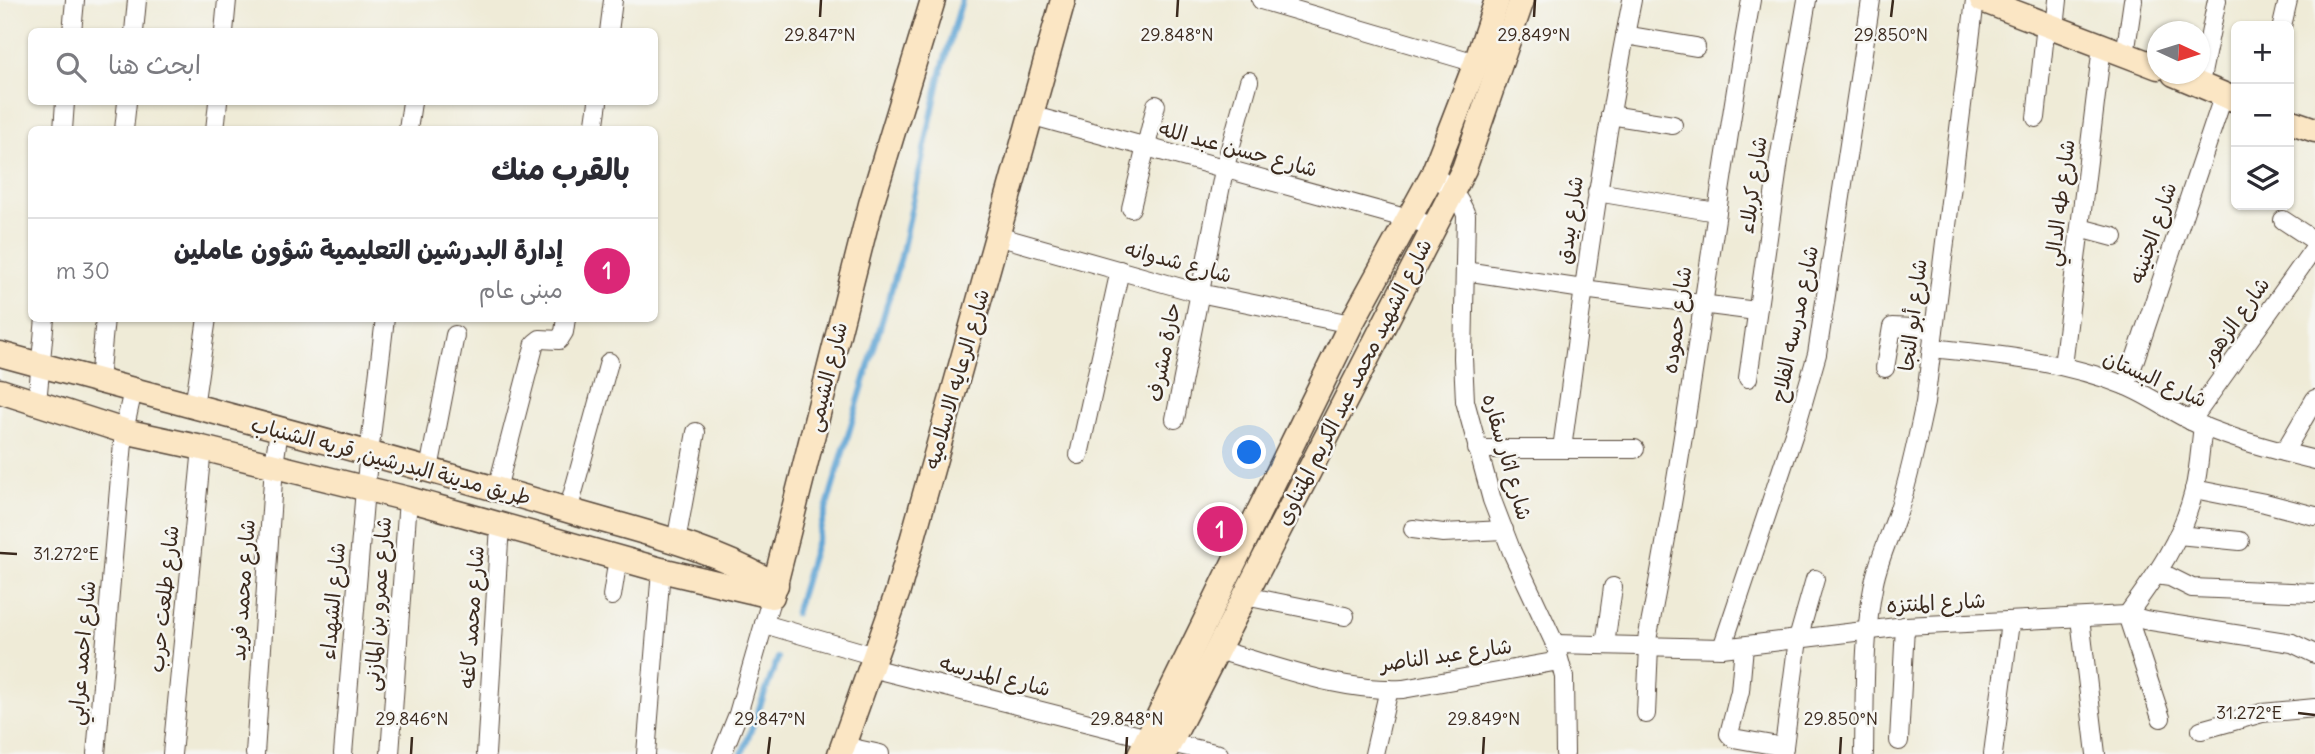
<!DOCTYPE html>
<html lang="ar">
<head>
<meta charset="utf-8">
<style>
	:root { --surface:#fff; --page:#f2f2f3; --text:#2b2b33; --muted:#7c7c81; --line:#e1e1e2; --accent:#db2777 }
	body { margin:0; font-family:Delius,"Playpen Sans Arabic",sans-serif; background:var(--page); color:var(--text); direction:rtl }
	.controls { position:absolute; right:21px; top:21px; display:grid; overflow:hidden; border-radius:10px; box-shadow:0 2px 5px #0004 }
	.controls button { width:63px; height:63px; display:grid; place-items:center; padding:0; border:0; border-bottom:2px solid var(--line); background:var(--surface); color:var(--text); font:35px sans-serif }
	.compass { position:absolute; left:2147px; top:21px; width:63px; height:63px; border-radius:50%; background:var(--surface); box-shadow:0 2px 5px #0004; rotate:94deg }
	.you { position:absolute; left:1250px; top:453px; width:24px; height:24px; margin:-18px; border:5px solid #fff; border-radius:50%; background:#1a73e8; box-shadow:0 0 0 10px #1a73e833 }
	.badge { display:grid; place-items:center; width:46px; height:46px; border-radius:50%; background:var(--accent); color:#fff; font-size:23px; font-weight:700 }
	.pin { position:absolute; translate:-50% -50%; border:4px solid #fff; box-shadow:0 2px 7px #0006 }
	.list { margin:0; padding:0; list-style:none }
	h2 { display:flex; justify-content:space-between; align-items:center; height:91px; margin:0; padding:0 28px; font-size:30px }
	h2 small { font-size:23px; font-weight:400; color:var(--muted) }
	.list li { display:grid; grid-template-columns:46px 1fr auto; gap:21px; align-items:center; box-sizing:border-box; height:105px; padding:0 28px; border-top:2px solid var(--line) }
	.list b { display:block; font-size:26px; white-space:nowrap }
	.list p { margin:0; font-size:23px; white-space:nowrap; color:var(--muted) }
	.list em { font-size:23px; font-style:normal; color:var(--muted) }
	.icon { flex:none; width:38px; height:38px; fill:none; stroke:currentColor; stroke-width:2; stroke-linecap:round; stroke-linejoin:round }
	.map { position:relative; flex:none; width:2315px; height:754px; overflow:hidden; direction:ltr }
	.search { position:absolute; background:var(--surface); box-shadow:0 2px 5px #0004; left:28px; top:28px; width:630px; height:77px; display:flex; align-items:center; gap:18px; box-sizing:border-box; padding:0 24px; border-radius:10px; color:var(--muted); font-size:26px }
	.panel { position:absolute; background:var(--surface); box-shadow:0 2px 5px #0004; left:28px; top:126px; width:630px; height:196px; border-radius:10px; direction:rtl }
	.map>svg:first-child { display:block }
</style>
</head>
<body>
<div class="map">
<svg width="2315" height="754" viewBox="0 0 2315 754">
	<rect width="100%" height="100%" fill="#f6f6f2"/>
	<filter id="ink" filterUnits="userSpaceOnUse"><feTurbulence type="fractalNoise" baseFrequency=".0143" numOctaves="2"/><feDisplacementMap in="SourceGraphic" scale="14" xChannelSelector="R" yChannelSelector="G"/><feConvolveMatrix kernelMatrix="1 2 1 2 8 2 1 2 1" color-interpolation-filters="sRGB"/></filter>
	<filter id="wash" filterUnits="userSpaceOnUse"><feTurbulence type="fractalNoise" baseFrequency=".00686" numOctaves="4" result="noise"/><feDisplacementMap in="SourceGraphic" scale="28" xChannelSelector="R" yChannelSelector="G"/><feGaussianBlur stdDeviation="1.57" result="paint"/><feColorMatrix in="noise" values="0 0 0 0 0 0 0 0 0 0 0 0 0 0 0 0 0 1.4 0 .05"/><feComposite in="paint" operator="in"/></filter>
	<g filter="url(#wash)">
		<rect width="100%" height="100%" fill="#efebd7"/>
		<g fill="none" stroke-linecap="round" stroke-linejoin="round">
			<g stroke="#5ea4d4" stroke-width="6">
				<path d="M795 614 901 257 940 76 962 0"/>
				<path d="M742 754 778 658"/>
			</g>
		</g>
	</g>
	<g filter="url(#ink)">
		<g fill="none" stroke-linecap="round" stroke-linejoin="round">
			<defs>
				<g id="street">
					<path d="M1261 0 1476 63"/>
					<path d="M2282 26 2288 0"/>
					<path d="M2055 28 2058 0"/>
					<path d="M72 32 75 0"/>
					<path d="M134 32 137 0"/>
					<path d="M224 32 227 0"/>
					<path d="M609 32 613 0"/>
					<path d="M1625 35 1696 47"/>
					<path d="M2125 55 2133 0"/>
					<path d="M2200 83 2217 0"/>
					<path d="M1030 115 1434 226"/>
					<path d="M1610 115 1673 125"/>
					<path d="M2036 118 2046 24"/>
					<path d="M63 130 65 102"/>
					<path d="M124 130 127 102"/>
					<path d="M215 130 218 102"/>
					<path d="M408 130 412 102"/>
					<path d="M594 130 598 102"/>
					<path d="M1433 174C1448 186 1459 196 1466 215L1463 358 1465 401 1492 500 1512 552 1555 644 1564 677 1565 754"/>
					<path d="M1597 192 1716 212"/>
					<path d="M1131 208 1156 105"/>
					<path d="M2283 220 2315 241"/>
					<path d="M2080 228 2114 237"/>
					<path d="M997 236 1199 293 1351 324"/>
					<path d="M1465 271 1583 289 1756 311"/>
					<path d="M1932 348C1997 355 2064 361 2126 386 2152 397 2176 415 2202 426 2238 441 2277 451 2315 460"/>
					<path d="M2063 366 2102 46"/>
					<path d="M1885 368 1892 327 1934 329"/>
					<path d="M1748 378 1779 160 1807 0"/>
					<path d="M99 381 105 318"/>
					<path d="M2126 386 2224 94"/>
					<path d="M37 403 45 318"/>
					<path d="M194 407 207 318"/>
					<path d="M1175 419 1224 170 1249 81"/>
					<path d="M2191 421 2315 247"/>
					<path d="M1477 449H1635"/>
					<path d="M1562 449C1582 299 1602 149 1632 0"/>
					<path d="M2284 452 2315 399"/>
					<path d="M1079 455 1120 270"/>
					<path d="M429 469 455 335"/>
					<path d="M497 489 535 343 540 339 559 340 564 332 566 318"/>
					<path d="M2194 489 2265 503 2315 516"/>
					<path d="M568 511 609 362"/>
					<path d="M1413 529 1443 533 1504 530"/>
					<path d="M2178 535 2240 541"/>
					<path d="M676 542 696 432"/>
					<path d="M2156 575 2170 577 2192 588 2315 593"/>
					<path d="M612 596 618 558"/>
					<path d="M1245 596 1345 616"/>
					<path d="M2080 618 2096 754"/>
					<path d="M764 624 875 656"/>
					<path d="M1555 644 1722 648 1905 626 2127 615 2145 620 2292 643 2315 654"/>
					<path d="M1605 645 1613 587"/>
					<path d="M1646 645C1689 432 1713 215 1751 0"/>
					<path d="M1744 646 1740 691 1729 734 1733 738 1784 747"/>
					<path d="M1722 648 1796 427 1817 354 1871 0"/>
					<path d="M1217 650C1277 666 1340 692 1403 689L1559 661"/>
					<path d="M871 668 1148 738"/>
					<path d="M1646 714 1649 646"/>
					<path d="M2161 718 2127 615C2156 576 2182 539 2194 491 2199 470 2200 448 2203 426"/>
					<path d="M2201 730 2262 713 2315 708"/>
					<path d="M1899 741 1905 626"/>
					<path d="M1170 743 1219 754"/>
					<path d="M843 746 880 754"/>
					<path d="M96 754 124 431 133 390"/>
					<path d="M172 754 202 448"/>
					<path d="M255 754 274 465 279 430"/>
					<path d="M343 754 365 489 385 318"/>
					<path d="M390 754 408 499"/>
					<path d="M486 754 500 525"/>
					<path d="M646 754 661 570"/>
					<path d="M722 754 738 714 772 596"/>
					<path d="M1374 754 1389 689"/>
					<path d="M1783 754 1798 639 1815 579"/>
					<path d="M1864 754C1865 698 1863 638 1874 583 1879 558 1890 536 1898 512 1910 476 1917 439 1925 403L1975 0"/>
					<path d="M1993 754 2010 622"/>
				</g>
				<g id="secondary">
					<path d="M1982 0 2158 67"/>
					<path d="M2174 74 2236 100"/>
					<path d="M2289 121 2315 130"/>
					<path d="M0 354C182 404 366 450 547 504 624 528 706 543 776 585"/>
					<path d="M0 391 124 431 202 448 408 499 661 570 772 596 871 204 933 0"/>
					<path d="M840 754 898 591 1063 0"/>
					<path d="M1140 754 1351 324 1433 174 1476 63 1497 0"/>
					<path d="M1164 754 1464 169 1522 0"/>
				</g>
			</defs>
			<use href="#street" stroke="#56473a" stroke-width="20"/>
			<use href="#secondary" stroke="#56473a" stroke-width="27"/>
			<use href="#street" stroke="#fff" stroke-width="18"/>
			<use href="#secondary" stroke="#fbe6c4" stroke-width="24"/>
		</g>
	</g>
	<path fill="none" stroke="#3b2a1e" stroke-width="2.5" d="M820 17 821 0M1177 17 1178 0M1534 17 1535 0M1891 17 1893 0M0 553 17 554M2298 713 2315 715M411 754 412 737M768 754 770 737M1126 754 1127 737M1483 754 1484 737M1840 754 1841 737"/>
	<g text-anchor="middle" stroke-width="5" stroke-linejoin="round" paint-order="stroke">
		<g font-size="21" fill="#3b2a1e" stroke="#f6f6f2">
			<text transform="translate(1238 149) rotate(15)" y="7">شارع حسن عبد الله</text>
			<text transform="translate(1753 185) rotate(-82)" y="7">شارع كربلاء</text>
			<text transform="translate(2060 203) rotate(-83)" y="7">شارع طه الدالي</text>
			<text transform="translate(1570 220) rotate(-82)" y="7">شارع بيدق</text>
			<text transform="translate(2153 233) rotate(-71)" y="7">شارع الجنينه</text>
			<text transform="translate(1178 262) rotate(15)" y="7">شارع شدوانه</text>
			<text transform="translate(1913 315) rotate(-83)" y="7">شارع أبو النجا</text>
			<text transform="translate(1677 320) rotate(-82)" y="7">شارع حموده</text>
			<text transform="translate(2235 321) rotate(-54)" y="7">شارع الزهور</text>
			<text transform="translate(1795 324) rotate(-78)" y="7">شارع مدرسه الفلاح</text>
			<text transform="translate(1164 352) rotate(-79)" y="7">حارة مشرف</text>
			<text transform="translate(827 377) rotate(-76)" y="7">شارع الشيمى</text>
			<text transform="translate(957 379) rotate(-74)" y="7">شارع الرعايه الاسلاميه</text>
			<text transform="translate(2155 379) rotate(24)" y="7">شارع البستان</text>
			<text transform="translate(1354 382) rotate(-63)" y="7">شارع الشهيد محمد عبد الكريم المتناوى</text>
			<text transform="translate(1507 457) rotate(74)" y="7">شارع اثار سقاره</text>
			<text transform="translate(391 461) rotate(15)" y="7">طريق مدينة البدرشين, قريه الشنباب</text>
			<text transform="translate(243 590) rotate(-86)" y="7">شارع محمد فريد</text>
			<text transform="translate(164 599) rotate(-84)" y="7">شارع طلعت حرب</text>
			<text transform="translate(333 601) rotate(-85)" y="7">شارع الشهداء</text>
			<text transform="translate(1936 603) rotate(-3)" y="7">شارع المنتزه</text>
			<text transform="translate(378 604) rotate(-86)" y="7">شارع عمرو بن المازنى</text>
			<text transform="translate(472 617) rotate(-86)" y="7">شارع محمد كاغه</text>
			<text transform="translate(82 653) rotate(-85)" y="7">شارع احمد عرابي</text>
			<text transform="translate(1446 655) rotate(-8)" y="7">شارع عبد الناصر</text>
			<text transform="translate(995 676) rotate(14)" y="7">شارع المدرسه</text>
		</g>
	</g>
	<g font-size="18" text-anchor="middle" fill="#3b2a1e" stroke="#f6f6f2" stroke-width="5" stroke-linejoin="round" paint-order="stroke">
		<text x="820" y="41">29.847°N</text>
		<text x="1177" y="41">29.848°N</text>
		<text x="1534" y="41">29.849°N</text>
		<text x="1891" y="41">29.850°N</text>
		<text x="66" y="560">31.272°E</text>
		<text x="2249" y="719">31.272°E</text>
		<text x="412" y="725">29.846°N</text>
		<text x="770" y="725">29.847°N</text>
		<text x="1127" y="725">29.848°N</text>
		<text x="1484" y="725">29.849°N</text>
		<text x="1841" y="725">29.850°N</text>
	</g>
</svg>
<div class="controls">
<button>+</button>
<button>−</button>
<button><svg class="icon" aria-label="layers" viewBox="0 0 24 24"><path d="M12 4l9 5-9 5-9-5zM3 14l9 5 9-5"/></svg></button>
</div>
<svg class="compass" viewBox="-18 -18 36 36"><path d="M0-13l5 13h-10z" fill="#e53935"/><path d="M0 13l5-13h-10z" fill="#7c7c81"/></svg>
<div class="you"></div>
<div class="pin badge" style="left:1220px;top:529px">1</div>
<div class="search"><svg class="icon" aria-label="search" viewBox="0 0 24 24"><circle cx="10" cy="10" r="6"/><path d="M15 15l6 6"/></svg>ابحث هنا</div>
<section class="panel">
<h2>بالقرب منك<small></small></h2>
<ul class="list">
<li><span class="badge">1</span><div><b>إدارة البدرشين التعليمية شؤون عاملين</b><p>مبنى عام</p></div><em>30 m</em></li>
</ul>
</section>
</div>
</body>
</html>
